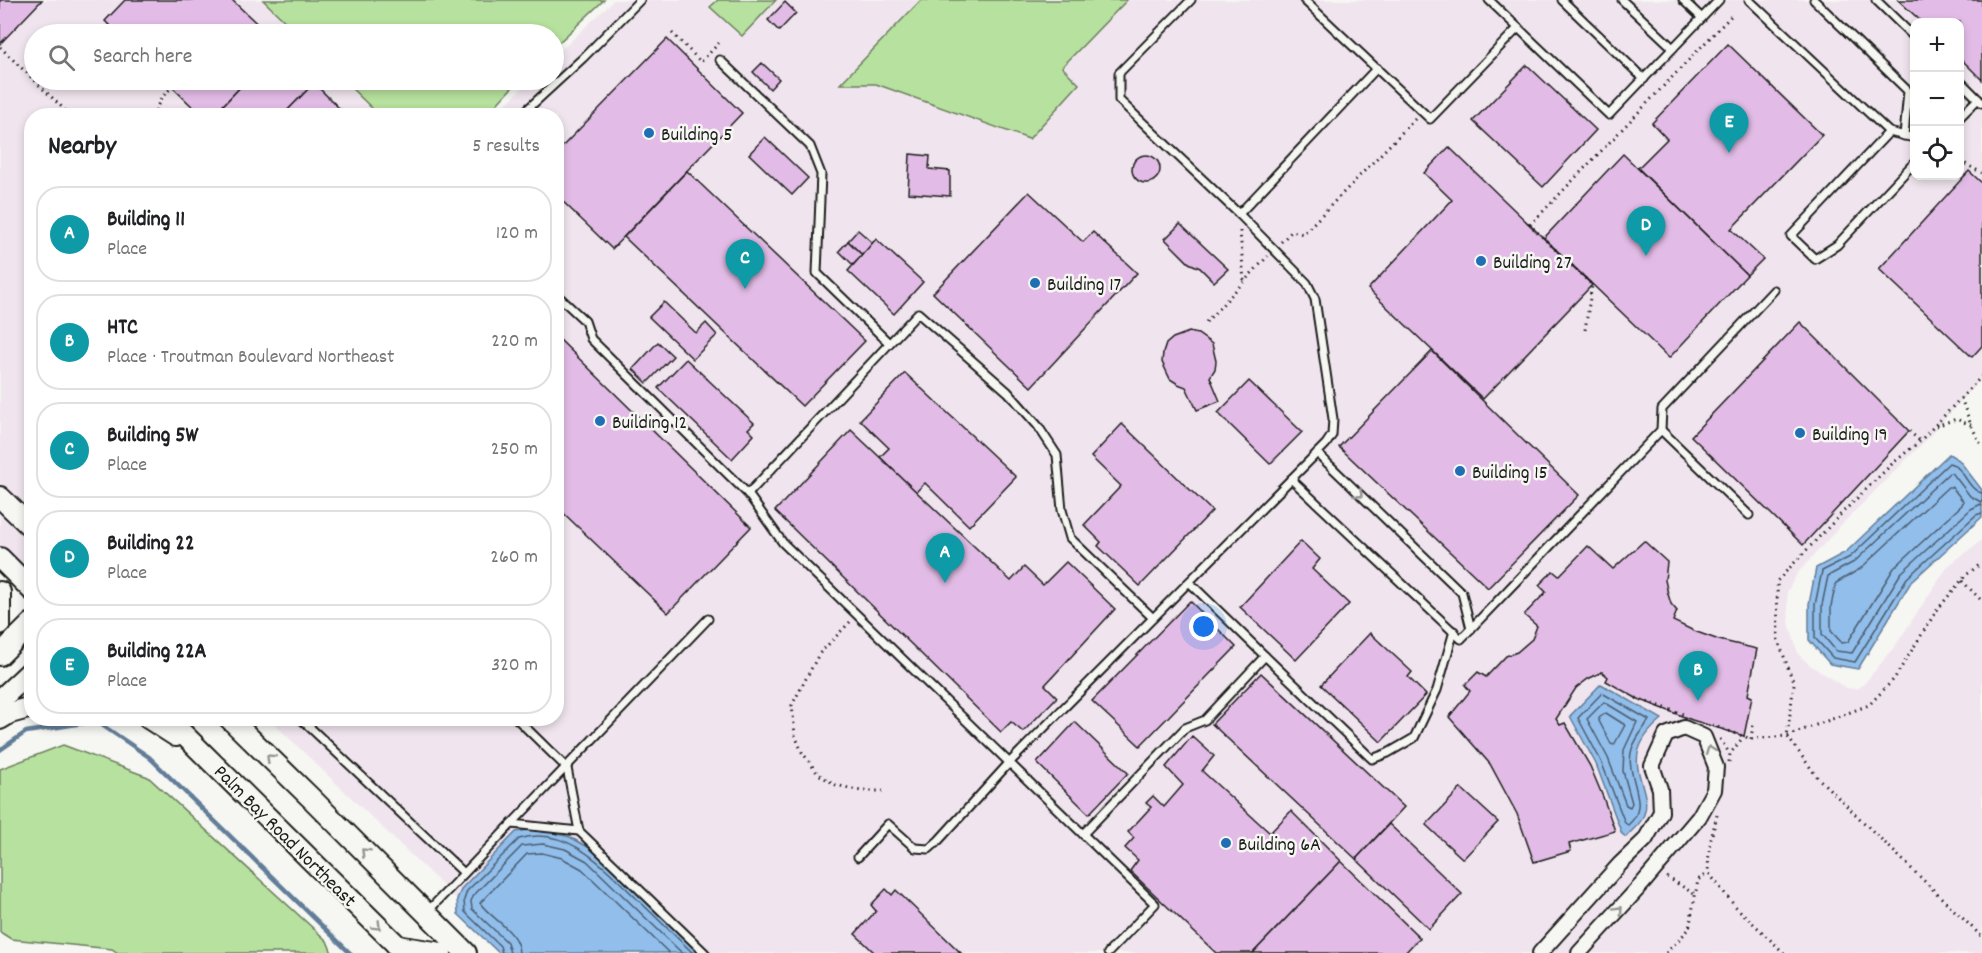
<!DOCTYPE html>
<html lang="en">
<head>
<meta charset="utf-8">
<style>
	:root { --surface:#fff; --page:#f2f2f2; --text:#202124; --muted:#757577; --line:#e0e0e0; --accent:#111827 }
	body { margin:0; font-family:Dekko,sans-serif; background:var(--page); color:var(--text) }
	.controls { position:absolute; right:18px; top:18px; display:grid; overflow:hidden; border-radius:12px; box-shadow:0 3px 9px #0003 }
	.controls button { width:54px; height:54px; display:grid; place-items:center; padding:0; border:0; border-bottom:2px solid var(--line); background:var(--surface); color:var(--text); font:30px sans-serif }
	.you { position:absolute; left:1204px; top:627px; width:21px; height:21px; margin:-15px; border:4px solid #fff; border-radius:50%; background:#1a73e8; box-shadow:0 0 0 9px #1a73e833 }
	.badge { display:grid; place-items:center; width:39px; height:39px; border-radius:50%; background:var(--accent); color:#fff; font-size:20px; font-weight:700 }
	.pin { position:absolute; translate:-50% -50px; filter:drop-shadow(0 2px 3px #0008) }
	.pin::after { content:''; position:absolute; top:32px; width:21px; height:18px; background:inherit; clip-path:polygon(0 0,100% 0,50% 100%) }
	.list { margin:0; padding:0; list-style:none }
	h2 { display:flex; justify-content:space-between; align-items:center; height:78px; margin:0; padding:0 24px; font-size:26px }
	h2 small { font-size:20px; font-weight:400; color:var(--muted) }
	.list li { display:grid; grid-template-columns:39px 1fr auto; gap:18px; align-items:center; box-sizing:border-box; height:96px; margin:0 12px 12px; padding:0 12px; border:2px solid var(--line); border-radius:24px }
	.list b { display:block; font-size:22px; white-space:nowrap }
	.list p { margin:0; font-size:20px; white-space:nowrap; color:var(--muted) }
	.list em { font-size:20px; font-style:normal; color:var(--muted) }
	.icon { flex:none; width:33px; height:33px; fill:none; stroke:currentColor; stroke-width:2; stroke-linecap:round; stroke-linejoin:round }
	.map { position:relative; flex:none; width:1982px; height:953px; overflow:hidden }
	.search { position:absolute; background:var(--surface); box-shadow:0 3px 9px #0003; left:24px; top:24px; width:540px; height:66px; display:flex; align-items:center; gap:15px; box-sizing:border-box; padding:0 21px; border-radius:33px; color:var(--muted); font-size:22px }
	.panel { position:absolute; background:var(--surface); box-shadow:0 3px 9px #0003; left:24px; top:108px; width:540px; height:618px; border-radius:24px }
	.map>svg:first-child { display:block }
</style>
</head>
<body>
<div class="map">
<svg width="1982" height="953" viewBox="0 0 1982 953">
	<rect width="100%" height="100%" fill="#f6f6f2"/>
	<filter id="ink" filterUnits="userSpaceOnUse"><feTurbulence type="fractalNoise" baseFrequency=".0167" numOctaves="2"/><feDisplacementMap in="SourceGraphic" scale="12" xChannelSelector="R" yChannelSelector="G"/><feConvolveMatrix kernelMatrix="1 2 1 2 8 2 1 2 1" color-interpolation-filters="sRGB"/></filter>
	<g filter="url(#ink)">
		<g fill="#f0e5ee" fill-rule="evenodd">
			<path d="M0 0H265L300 34H34V80H346L383 115 32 116 31 515 0 484Z"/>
			<path d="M614 0H1982V378L1925 441 1841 525 1797 574 1787 592 1789 622 1798 654 1810 665 1846 688 1856 689 1864 684 1895 646 1948 566 1982 540V953H702L462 888 457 899 269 719 556 718V116L495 115 530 80H554V57ZM1914 22H1960V176H1914Z"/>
			<path d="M0 509 31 540V577L0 545Z"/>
		</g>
		<g fill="#b7e19e" stroke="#6a7e5d" stroke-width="1.5">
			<path d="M263 0H604L554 47V34H298Z"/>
			<path d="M718 0H776L742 36 710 7Z"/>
			<path d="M921 0H1127L1062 67 1079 84 1029 139 876 84H840Z"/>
			<path d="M343 80H519L486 116 379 115Z"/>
			<path d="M63 745 148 777 327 941 332 953H118L112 949 11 939 0 932V769Z"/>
		</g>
		<g fill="#91beeb" stroke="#627d98" stroke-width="1.5">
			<path d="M1949 454 1959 460 1982 490V517L1911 582 1858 669 1830 664 1809 640V604L1816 568 1846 552Z"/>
			<path d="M1601 684 1662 719C1610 762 1659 787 1642 819 1639 825 1631 831 1626 837L1622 834 1596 764 1570 716Z"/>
			<path d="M528 830 545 831 570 837 595 851 702 953H499L458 914 457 899 462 888 516 832Z"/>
		</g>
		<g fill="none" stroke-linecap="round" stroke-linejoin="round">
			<g stroke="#4b5d6f" stroke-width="1.5">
				<path d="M1948 487H1952L1963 501 1962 505 1894 568 1848 642 1842 643 1831 631V606L1836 583 1860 569Z"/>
				<path d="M1982 493C1967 490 1964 466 1949 463L1850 557 1822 571 1815 605V638L1833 658 1855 662 1907 578 1976 515 1982 513"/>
				<path d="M1982 500 1981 502 1970 496 1953 474 1949 473 1854 562 1828 576 1822 605V634L1836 651 1852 653 1901 573 1971 509 1981 504 1982 506"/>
				<path d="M1602 693 1649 720C1644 728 1635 739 1632 749 1623 775 1653 804 1628 825L1625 823 1601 761 1578 718Z"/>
				<path d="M1604 702 1637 722 1624 750 1623 771 1632 803 1630 807 1626 805 1608 758 1587 719Z"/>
				<path d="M1606 713 1625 725 1614 745 1611 744 1599 721V718Z"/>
				<path d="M502 953 500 946 465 912 464 900 467 891 519 839C567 824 605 868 636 898 655 916 674 935 693 953"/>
				<path d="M510 953 507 942 472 909 471 901 474 895 522 846 543 844 565 849 587 861 682 953"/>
				<path d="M519 953C518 930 492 920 480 903L527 854 542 853 562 858 582 869 669 953"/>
			</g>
			<path stroke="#627d98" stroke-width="4.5" d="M0 750 26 732 96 721 149 757 350 953"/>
		</g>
		<g fill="#e2bce6" stroke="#1c1c1c" stroke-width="1.5">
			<path d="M0 0H42L0 44Z"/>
			<path d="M125 0H232L268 34H118L105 21Z"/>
			<path d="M1898 0H1982V80L1960 58V22H1922Z"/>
			<path d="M785 2 796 13 779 31 768 20Z"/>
			<path d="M667 39 742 113 612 249 556 195V153Z"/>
			<path d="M1728 44 1822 135 1731 229 1763 259 1747 275 1638 168 1667 139 1652 123Z"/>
			<path d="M762 63 779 79 770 89 753 72Z"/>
			<path d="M1527 65 1596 130 1543 187 1473 121Z"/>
			<path d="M165 80H247L213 116H202Z"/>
			<path d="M247 80H315L316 81 282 116H213Z"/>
			<path d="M314 83 347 116H282Z"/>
			<path d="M765 137 808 178 792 195 749 154Z"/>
			<path d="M1449 147 1592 285 1483 399 1368 289 1452 200 1424 173Z"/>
			<path d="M910 154 930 156 929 169 950 171V196L908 193Z"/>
			<path d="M1623 154 1747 275 1669 358 1544 238Z"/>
			<circle cx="1146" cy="169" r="14"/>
			<path d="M687 171 865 341 802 406 624 237Z"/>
			<path d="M1969 171 1982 183V346L1972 357 1879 269Z"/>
			<path d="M1029 192 1083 242 1093 232 1137 273 1031 387 933 293Z"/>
			<path d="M1180 224 1228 269 1214 282 1200 268 1189 263 1165 239Z"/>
			<path d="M858 230 873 243 862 255 848 241Z"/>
			<path d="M876 239 923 282 894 314 848 271Z"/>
			<path d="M848 241 862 255 853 265 839 251Z"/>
			<path d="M664 302 696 333 706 323 717 335 693 359 649 317Z"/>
			<path d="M1800 322 1909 431 1803 545 1691 436Z"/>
			<path d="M1189 332 1198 334 1212 344 1216 361 1215 369 1210 377 1220 401 1197 410 1186 387 1178 384 1170 379 1162 362 1163 353 1166 344 1173 338Z"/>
			<path d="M556 336 751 527 668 613 556 506Z"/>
			<path d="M658 342 673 356 647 383 633 369Z"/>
			<path d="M1432 351 1579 495 1488 588 1339 447Z"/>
			<path d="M686 359 754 423 748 429 754 435 732 459 658 388Z"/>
			<path d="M905 373 1016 477 969 526 925 483 916 492 880 457 889 448 860 420Z"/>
			<path d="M1249 381 1302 432 1270 464 1218 413Z"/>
			<path d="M1122 424 1212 511 1140 586 1098 546 1101 542 1084 525 1121 486 1091 457Z"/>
			<path d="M851 430 1011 581 1024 567 1043 585 1066 562 1115 609 1045 685 1057 697 1023 732 1011 722 1001 732 775 511Z"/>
			<path d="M1301 541 1320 559 1312 569 1349 604 1296 660 1240 607Z"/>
			<path d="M1644 541 1667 562 1665 580 1668 594 1671 604 1677 611 1673 621 1694 631 1719 640 1757 649 1748 695 1752 697 1744 736 1692 720 1636 698 1606 681 1608 677 1602 672 1588 679 1576 688 1556 719 1560 725 1565 723 1590 766 1603 797 1615 831 1569 844 1571 851 1534 862 1517 814 1490 764 1449 717 1470 691 1465 685 1478 672 1486 677 1506 656 1517 652 1532 639 1537 626 1524 615 1546 592 1539 585 1553 571 1559 576 1588 546 1613 569Z"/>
			<path d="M1190 601 1236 647 1140 746 1092 701Z"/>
			<path d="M1370 633 1412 672 1408 677 1426 695 1381 742 1321 685Z"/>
			<path d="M1261 673 1404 807 1356 859 1212 724Z"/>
			<path d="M1075 722 1128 773 1089 814 1037 763Z"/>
			<path d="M1192 736 1214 756 1202 771 1270 833 1291 811 1341 861 1253 953H1216L1130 871 1138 860 1125 848 1134 838 1128 832 1151 807 1146 803 1153 796 1164 807 1183 785 1166 767Z"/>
			<path d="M1461 788 1498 822 1463 859 1426 825Z"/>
			<path d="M1389 824 1462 894 1429 929 1356 859Z"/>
			<path d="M1341 861 1420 938 1416 941 1405 953H1253Z"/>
			<path d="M886 889 892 895 896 890 961 953H875L855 934 876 911 871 905Z"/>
		</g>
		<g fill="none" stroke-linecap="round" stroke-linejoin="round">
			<defs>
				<g id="lane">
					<path d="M1304 0 1430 119 1518 28"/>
					<path d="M1489 0 1609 115 1719 0"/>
					<path d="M1562 0 1644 79"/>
					<path d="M1622 0 1673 48"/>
					<path d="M1683 0 1702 18"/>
					<path d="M1749 0 1889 132 1914 138"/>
					<path d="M1814 0 1908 91 1904 136"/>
					<path d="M1876 0 1914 37"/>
					<path d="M720 60 810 146 821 174 817 273 889 343"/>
					<path d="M1960 81 1982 103"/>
					<path d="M520 116 583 58 640 0"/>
					<path d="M1960 117 1978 99"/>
					<path d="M1889 132 1791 236 1815 259 1837 245 1914 163"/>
					<path d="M1239 214 1377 68"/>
					<path d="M556 294 585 321 591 339 748 494 783 543 1155 904 1108 953"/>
					<path d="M1661 430 1749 515"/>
					<path d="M1317 453 1462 593 1471 629"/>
					<path d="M1291 479 1461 639 1661 430 1662 409 1774 290"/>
					<path d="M748 494 918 313 1008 392 1038 426 1057 455 1062 510 1070 538 1153 618"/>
					<path d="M1189 582 1265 656"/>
					<path d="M300 718 464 873"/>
					<path d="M516 718 567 768 579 831 705 953"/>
					<path d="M512 824 579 831"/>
					<path d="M1083 834 1185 728 1205 720 1265 656 1372 759 1388 753 1414 738 1437 690 1454 631"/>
					<path d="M858 857 888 824 915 848 929 849 939 840 1010 762 1326 444 1332 435 1333 419 1315 299 1307 283 1239 214 1119 100V73L1191 0"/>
					<path d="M428 911 708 619"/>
				</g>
				<path id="street" d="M1540 953 1620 864 1645 840 1661 812 1660 789 1652 766 1666 735 1684 728 1704 737 1716 767 1714 790 1699 817 1643 883 1579 953"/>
				<g id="secondary">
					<path d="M0 497 32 528"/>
					<path d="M0 558 32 590"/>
					<path d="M0 592V624"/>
					<path d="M0 655 32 623"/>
					<path d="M0 700 32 670"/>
					<path d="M148 718 176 736"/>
					<path d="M167 718 405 953"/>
					<path d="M229 718 311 798 466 953"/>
					<path d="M0 719 10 713 32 707"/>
					<path d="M397 946 441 953"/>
				</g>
			</defs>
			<use href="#lane" stroke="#1c1c1c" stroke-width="11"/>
			<use href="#street" stroke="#1c1c1c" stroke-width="18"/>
			<use href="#secondary" stroke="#1c1c1c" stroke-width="24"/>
			<g stroke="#1c1c1c" stroke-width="3" stroke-dasharray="1.5 4.5" stroke-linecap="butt">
				<path d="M672 33 701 62 719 43"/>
				<path d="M0 47 71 116"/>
				<path d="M153 116 161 98 172 87"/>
				<path d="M1960 161 1982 173"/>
				<path d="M1240 231 1244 281"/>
				<path d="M1281 242 1292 231 1303 234 1416 118"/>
				<path d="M1206 322 1268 256"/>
				<path d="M1585 330 1592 285 1530 225 1731 16"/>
				<path d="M1982 376 1920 441 1893 463 1843 512 1777 581 1778 640 1794 684 1787 736 1818 778 1982 937"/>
				<path d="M1961 398 1971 425 1982 447"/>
				<path d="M1936 426 1956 419 1971 425"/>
				<path d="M1909 431 1920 441"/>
				<path d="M1962 581 1982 601"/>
				<path d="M850 622 819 654 792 705 795 735 802 752 818 774 836 785 861 791H883"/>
				<path d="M1636 698 1683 714"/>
				<path d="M1712 725 1751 739 1787 736 1869 705 1894 679 1937 610 1966 575 1982 563"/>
				<path d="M1720 739 1730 754"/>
				<path d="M1751 739 1753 725"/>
				<path d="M1729 762 1730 754 1744 736"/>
				<path d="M1717 815 1709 847 1708 872 1734 905 1784 953"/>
				<path d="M1667 877 1696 895"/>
				<path d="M1666 953 1689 929 1698 880 1708 872"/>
			</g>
			<use href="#lane" stroke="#f6f6f2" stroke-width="7"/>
			<use href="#street" stroke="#f6f6f2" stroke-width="14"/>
			<use href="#secondary" stroke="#f6f6f2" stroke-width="20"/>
		</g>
		<defs><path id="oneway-chevron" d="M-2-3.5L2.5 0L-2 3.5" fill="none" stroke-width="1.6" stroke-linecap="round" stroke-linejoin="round" transform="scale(1.5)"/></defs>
		<g stroke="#949492">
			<use href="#oneway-chevron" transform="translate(1359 494) rotate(44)"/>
			<use href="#oneway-chevron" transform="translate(1710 750) rotate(-111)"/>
			<use href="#oneway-chevron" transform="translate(270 758) rotate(-136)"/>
			<use href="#oneway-chevron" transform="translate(365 852) rotate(-135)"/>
			<use href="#oneway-chevron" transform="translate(1619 910) rotate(-47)"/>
			<use href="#oneway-chevron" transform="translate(377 926) rotate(45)"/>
		</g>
	</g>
	<g fill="#1f6fb2" stroke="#f6f6f2" stroke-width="2">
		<circle cx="649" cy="133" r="6"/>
		<circle cx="1481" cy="261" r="6"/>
		<circle cx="1035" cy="283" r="6"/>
		<circle cx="600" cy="421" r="6"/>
		<circle cx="1800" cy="433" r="6"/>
		<circle cx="1460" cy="471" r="6"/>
		<circle cx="1226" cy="843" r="6"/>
	</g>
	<g text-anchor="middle" stroke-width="5" stroke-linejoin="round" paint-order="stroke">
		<g font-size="20" fill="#1c1c1c" stroke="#f6f6f2" text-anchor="start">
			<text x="661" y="140">Building 5</text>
			<text x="1493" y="268">Building 27</text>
			<text x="1047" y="290">Building 17</text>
			<text x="612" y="428">Building 12</text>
			<text x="1812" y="440">Building 19</text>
			<text x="1472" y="478">Building 15</text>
			<text x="1238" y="850">Building 6A</text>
		</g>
		<g font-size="20" fill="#1c1c1c" stroke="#f6f6f2">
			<text transform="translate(286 835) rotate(45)" y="7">Palm Bay Road Northeast</text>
		</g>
	</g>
</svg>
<div class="controls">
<button>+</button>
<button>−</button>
<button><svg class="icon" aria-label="locate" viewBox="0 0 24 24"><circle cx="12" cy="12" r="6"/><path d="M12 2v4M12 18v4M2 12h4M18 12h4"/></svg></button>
</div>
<div class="you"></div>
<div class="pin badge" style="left:945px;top:583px;background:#0f9aa8">A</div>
<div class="pin badge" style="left:1698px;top:701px;background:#0f9aa8">B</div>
<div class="pin badge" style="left:745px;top:289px;background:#0f9aa8">C</div>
<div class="pin badge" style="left:1646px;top:256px;background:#0f9aa8">D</div>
<div class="pin badge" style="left:1729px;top:153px;background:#0f9aa8">E</div>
<div class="search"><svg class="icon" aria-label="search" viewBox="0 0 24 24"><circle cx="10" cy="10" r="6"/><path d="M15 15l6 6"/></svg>Search here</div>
<section class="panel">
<h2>Nearby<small>5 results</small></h2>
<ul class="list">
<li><span class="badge" style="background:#0f9aa8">A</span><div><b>Building 11</b><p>Place</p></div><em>120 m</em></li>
<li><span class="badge" style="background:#0f9aa8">B</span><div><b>HTC</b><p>Place · Troutman Boulevard Northeast</p></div><em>220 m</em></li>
<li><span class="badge" style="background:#0f9aa8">C</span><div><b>Building 5W</b><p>Place</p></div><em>250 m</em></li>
<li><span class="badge" style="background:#0f9aa8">D</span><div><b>Building 22</b><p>Place</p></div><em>260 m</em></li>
<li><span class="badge" style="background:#0f9aa8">E</span><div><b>Building 22A</b><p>Place</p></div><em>320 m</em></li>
</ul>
</section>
</div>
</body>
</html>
